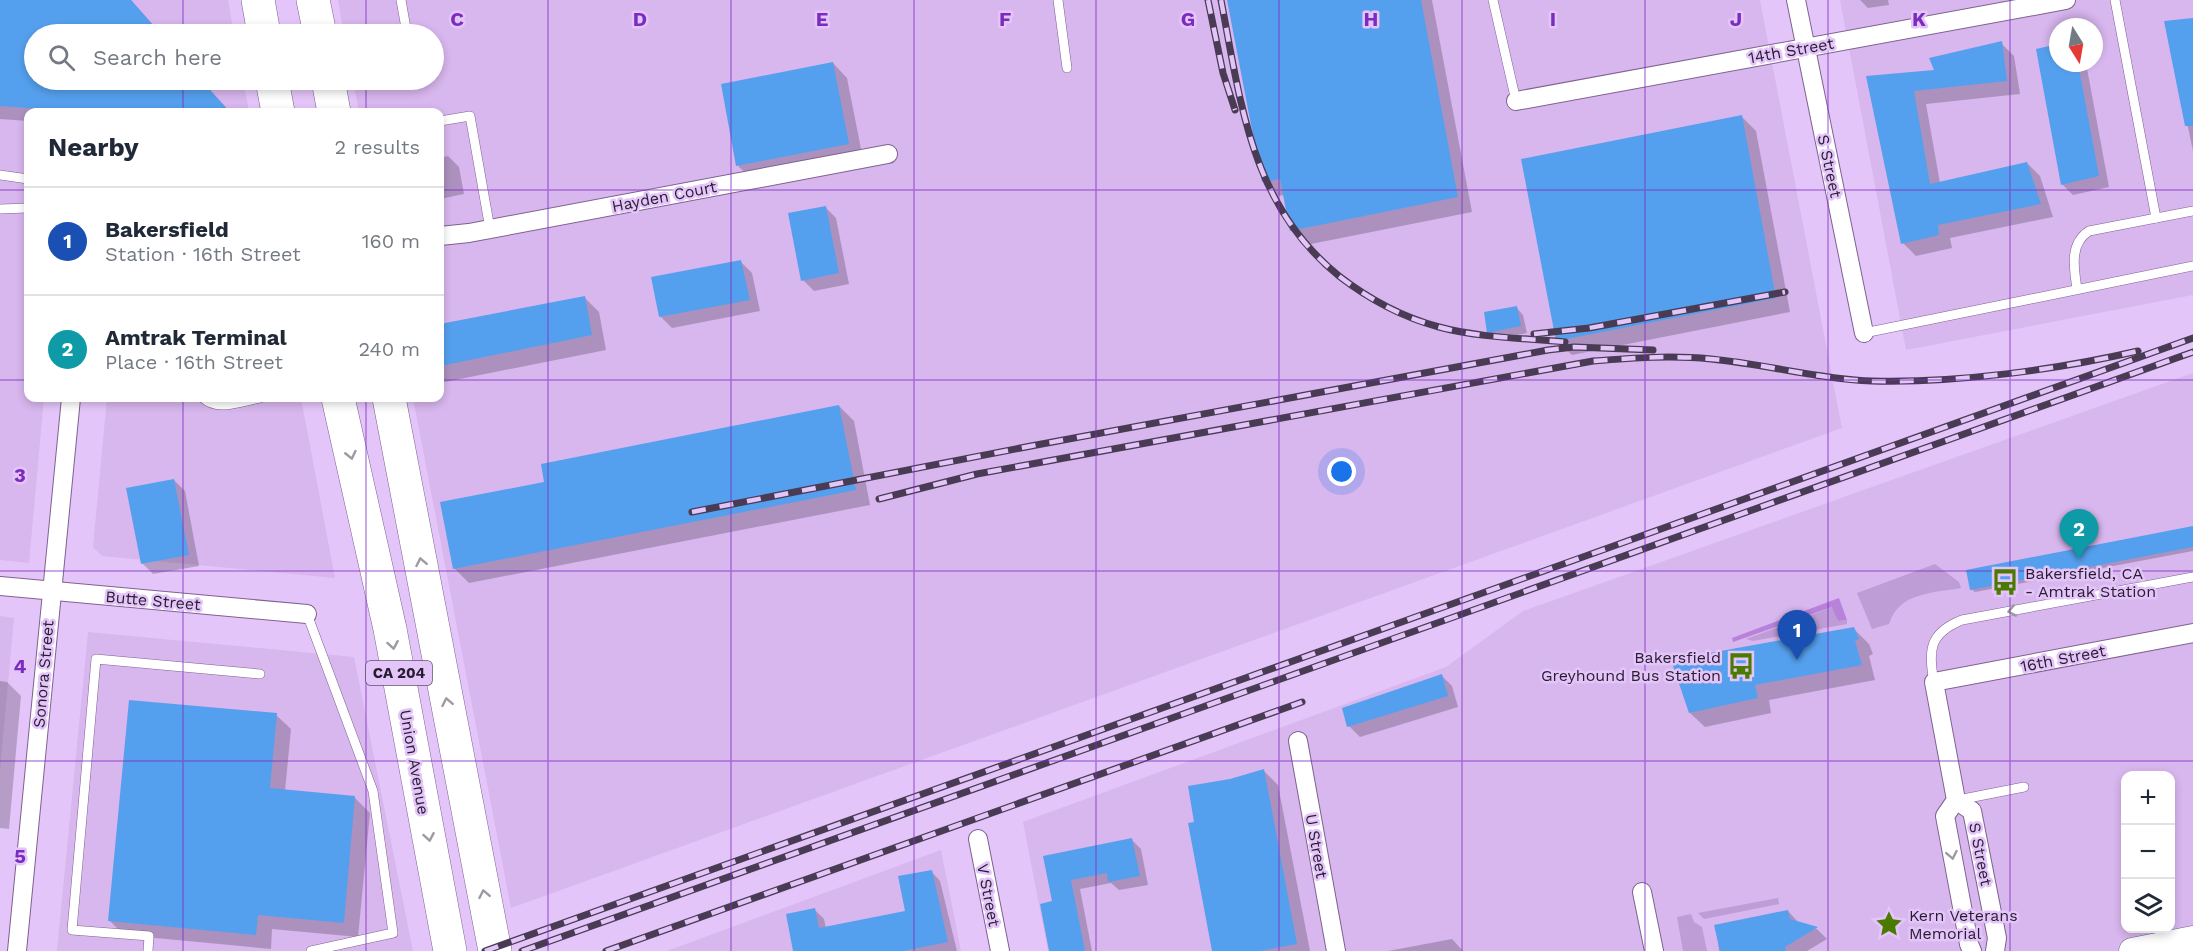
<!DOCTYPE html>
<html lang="en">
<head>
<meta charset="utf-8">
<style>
	:root { --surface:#fff; --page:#f6f6f7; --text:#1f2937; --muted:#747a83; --line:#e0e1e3; --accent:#0f766e }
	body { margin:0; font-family:"Work Sans",sans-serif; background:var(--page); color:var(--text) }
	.controls { position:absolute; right:18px; bottom:18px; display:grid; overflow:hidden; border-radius:12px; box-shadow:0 3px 9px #0003 }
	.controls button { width:54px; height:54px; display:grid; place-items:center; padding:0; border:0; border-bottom:2px solid var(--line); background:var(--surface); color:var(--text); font:30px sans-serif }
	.compass { position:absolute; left:2049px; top:18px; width:54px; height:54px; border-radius:50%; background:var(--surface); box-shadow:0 3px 9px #0003; rotate:169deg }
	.you { position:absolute; left:1342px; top:472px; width:21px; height:21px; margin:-15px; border:4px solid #fff; border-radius:50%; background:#1a73e8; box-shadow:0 0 0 9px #1a73e833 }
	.badge { display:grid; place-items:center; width:39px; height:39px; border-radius:50%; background:var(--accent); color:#fff; font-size:20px; font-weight:700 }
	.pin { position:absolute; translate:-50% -50px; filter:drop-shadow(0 2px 3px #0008) }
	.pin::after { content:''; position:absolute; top:32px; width:21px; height:18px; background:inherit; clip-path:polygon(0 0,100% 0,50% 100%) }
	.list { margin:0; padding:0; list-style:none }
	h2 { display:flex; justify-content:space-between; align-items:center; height:78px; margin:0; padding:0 24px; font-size:26px }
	h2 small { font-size:20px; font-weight:400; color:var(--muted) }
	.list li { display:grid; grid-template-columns:39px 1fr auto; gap:18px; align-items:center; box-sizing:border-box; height:108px; padding:0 24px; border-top:2px solid var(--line) }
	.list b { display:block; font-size:22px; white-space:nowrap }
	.list p { margin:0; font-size:20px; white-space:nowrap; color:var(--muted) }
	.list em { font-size:20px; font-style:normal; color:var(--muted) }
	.icon { flex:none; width:33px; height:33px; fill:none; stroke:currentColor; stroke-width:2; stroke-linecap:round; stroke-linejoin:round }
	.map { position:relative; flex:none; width:2193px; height:951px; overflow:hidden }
	.search { position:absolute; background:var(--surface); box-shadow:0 3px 9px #0003; left:24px; top:24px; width:420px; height:66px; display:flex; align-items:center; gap:15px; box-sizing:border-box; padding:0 21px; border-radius:33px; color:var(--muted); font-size:22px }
	.panel { position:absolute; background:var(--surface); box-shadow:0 3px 9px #0003; left:24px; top:108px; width:420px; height:294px; border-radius:12px }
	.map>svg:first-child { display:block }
</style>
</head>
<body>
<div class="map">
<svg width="2193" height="951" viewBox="0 0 2193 951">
	<rect width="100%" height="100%" fill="#e4c5f9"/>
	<g fill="#d8b6ee" fill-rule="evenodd">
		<path d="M0 0H228L234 34H34V80H243L249 112H28V398H44L29 563 0 560Z"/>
		<path d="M338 0H1760L1842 428 511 908 413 398H440V112H359L353 80H434V34H344Z"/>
		<path d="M1840 0H2193V295L1906 350ZM2058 27H2094V63H2058Z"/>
		<path d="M2193 373V951H1048L1023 822 1446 667 1523 611ZM2126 776H2170V928H2126Z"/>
		<path d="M107 398H301L335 578 102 556 93 547Z"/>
		<path d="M0 616 14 618 0 771Z"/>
		<path d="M88 632 354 657 413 951H57Z"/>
		<path d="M941 850 961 951H667Z"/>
	</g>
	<g fill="#be9cd6">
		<path d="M1935 564 1959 582 1961 588C1933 593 1899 592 1889 624L1872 629 1857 593Z"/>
		<path d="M1833 607 1838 621 1847 620V624L1753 641 1746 639Z"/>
		<path d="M1778 898 1779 904 1704 919 1698 913Z"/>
		<path d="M1691 914 1694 922 1702 927 1707 951H1683L1677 917Z"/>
	</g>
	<path fill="#b882da" d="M1839 598 1847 620 1838 621 1832 607 1733 642 1732 638Z"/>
	<g fill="#0003">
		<path d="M0 0H131L161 34H34V80H201L230 112H28V121L0 119Z"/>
		<path d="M1229 0H1432L1472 212 1306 245 1291 230 1285 195 1278 196 1263 181Z"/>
		<path d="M1860 0H1888L1889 5 1868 8Z"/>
		<path d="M2193 20V151L2166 23Z"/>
		<path d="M2001 43 2014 56 2020 94 1926 104 1940 183 2027 163 2040 176 2053 217 1950 238 1952 248 1916 256 1903 243 1868 78 1936 72Z"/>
		<path d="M2058 46V63H2086L2109 187 2073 195 2062 184 2037 50Z"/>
		<path d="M833 63 847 78 863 159 753 180 738 166Z"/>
		<path d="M1741 116 1756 131 1790 312 1572 355 1557 341Z"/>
		<path d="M448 156 459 167 464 194 440 199V158Z"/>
		<path d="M825 207 836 218 849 284 814 291 803 280Z"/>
		<path d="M741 262 752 273 760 311 672 328 661 317 653 278Z"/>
		<path d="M584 297 599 312 606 350 445 382 440 377V326Z"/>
		<path d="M1516 307 1523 315 1527 333 1496 339 1489 332Z"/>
		<path d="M839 406 854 421 870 505 469 583 454 568 546 483Z"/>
		<path d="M174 480 185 491 199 566 153 574 142 563Z"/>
		<path d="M2193 527V551L1975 592 1971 589Z"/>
		<path d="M1854 629 1869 644 1873 654 1869 656 1875 680 1769 700 1771 713 1705 727 1690 713Z"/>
		<path d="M1441 675 1452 686 1458 707 1360 737 1349 726Z"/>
		<path d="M0 681 7 682 21 696 9 829 0 828Z"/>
		<path d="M276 715 291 729 285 791 355 798 370 813 358 937 272 929 271 949 124 935 110 921Z"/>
		<path d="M1263 770 1278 785 1310 951H1214L1196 823 1231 780Z"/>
		<path d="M1132 840 1141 849 1148 885 1119 890 1111 883 1080 889 1092 951H1050L1054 903 1045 858Z"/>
		<path d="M931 871 940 881 957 951H794L815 910 824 919 826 928 906 912Z"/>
		<path d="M1788 911 1799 923 1817 929 1827 939 1807 951H1719L1716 926Z"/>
		<path d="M1452 939 1463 951H1388Z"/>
	</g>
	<g fill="#55a0ee">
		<path d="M0 0H131L161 34H34V80H201L230 112H84L0 106Z"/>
		<path d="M1227 0H1421L1458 197 1290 231 1280 179 1262 182Z"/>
		<path d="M2193 18V126H2185L2164 21Z"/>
		<path d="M2002 41 2007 81 1914 91 1930 184 2027 162 2041 204 1938 225 1939 235 1901 244 1866 76 1934 70 1929 58Z"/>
		<path d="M2058 44V63H2078L2099 176 2061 185 2036 49Z"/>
		<path d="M833 62 849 144 736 166 721 84Z"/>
		<path d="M1742 115 1776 298 1556 341 1521 159Z"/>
		<path d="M826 206 839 273 801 281 788 213Z"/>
		<path d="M741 260 750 300 659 317 651 277Z"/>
		<path d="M585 296 592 335 440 366V324Z"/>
		<path d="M1517 306 1521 326 1487 333 1484 312Z"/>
		<path d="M839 405 856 490 453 569 440 502 544 482 541 464Z"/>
		<path d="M174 479 189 555 141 564 126 488Z"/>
		<path d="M2193 526V547L1970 590 1966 570Z"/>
		<path d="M1854 627 1859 639 1855 641 1862 665 1755 685 1758 698 1689 713 1671 660Z"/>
		<path d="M1442 674 1448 696 1347 727 1342 708Z"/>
		<path d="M129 700 277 713 270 788 355 796 344 923 258 915 256 935 108 921Z"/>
		<path d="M1264 769 1297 944 1260 951H1212L1188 823 1194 822 1188 786 1230 779Z"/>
		<path d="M1132 838 1140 876 1108 882 1107 873 1071 880 1085 951H1049L1040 904 1052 901 1043 856Z"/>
		<path d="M932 870 948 942 903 951H793L786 914 815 908 819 928 905 911 898 876Z"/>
		<path d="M1788 910 1790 919 1818 927 1785 947 1786 951H1720L1714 925Z"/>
	</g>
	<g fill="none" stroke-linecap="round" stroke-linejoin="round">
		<defs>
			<g id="lane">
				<path d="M401 0 407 34"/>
				<path d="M1058 0 1067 68"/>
				<path d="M1493 0 1516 101"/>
				<path d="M2115 0 2156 218"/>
				<path d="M440 121 470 116 490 229"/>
				<path d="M0 175 28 179"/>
				<path d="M0 209 28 208"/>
				<path d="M2077 289C2074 268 2069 244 2089 231L2193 211"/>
				<path d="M1864 333 2193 266"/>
				<path d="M203 398C218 412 242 401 260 398"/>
				<path d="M307 614 373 791 393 933 311 951"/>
				<path d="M1934 682C1928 651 1929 633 1962 620L2193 577"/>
				<path d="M1958 800 2024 787"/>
				<path d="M148 951 149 936 72 930 96 659 260 674"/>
			</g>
			<g id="street">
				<path d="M1796 0 1864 333"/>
				<path d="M1516 101 2066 0"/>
				<path d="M440 236 469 233 888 154"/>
				<path d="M0 586 307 614"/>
				<path d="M1298 741 1336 951"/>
				<path d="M1956 800 1972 811 1997 938 1995 951"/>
				<path d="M978 839 1000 951"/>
				<path d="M1642 892 1654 951"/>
				<path d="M17 951 71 398"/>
				<path d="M1972 951 1969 944 1945 816 1956 800 1934 682 2193 633"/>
			</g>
			<path id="secondary" d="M2132 951 2193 939"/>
			<g id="highway">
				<path d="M258 0 264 34"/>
				<path d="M313 0 320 34"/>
				<path d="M272 80 278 112"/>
				<path d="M328 80 334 112"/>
				<path d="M338 398 390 629 450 951"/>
				<path d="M389 398 495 951"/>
			</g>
		</defs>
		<use href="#lane" stroke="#7e6290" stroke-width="10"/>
		<use href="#street" stroke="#7e6290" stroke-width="20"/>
		<use href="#secondary" stroke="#7e6290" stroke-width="27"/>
		<use href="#highway" stroke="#7e6290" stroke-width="34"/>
		<use href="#lane" stroke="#fff" stroke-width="9"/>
		<use href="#street" stroke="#fff" stroke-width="18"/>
		<use href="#secondary" stroke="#fff" stroke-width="26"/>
		<use href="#highway" stroke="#fff" stroke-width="33"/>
		<defs>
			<g id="rail">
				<path d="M1208 0 1223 73 1235 110"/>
				<path d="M1221 0C1241 104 1251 205 1339 276 1370 300 1402 317 1439 327 1480 338 1524 338 1565 342"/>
				<path d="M1534 334 1589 328 1785 292"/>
				<path d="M879 499 977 474 1593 361C1632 358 1671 355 1711 359 1765 364 1818 379 1872 381 1958 383 2055 370 2138 351"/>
				<path d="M692 512 1031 446 1548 350 1574 347 1653 350"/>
				<path d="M485 951 2193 338"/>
				<path d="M522 951 2193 352"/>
				<path d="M606 951 1302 702"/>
			</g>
		</defs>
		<use href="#rail" stroke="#493b54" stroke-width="7"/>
		<use href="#rail" stroke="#e4c5f9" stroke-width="4.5" stroke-dasharray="14" stroke-linecap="butt"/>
	</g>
	<defs><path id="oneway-chevron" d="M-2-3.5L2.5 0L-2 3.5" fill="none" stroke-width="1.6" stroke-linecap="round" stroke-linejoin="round" transform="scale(1.5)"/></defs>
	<g stroke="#9e99a2">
		<use href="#oneway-chevron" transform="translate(351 455) rotate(77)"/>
		<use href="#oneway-chevron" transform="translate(421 562) rotate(-101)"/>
		<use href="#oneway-chevron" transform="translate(2012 611) rotate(169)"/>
		<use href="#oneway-chevron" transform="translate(393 645) rotate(80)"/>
		<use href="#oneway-chevron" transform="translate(447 702) rotate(-101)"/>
		<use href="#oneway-chevron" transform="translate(429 837) rotate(80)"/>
		<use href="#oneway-chevron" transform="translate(1952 855) rotate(79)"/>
		<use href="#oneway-chevron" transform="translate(484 894) rotate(-101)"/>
	</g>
	<path fill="none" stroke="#7b2cbf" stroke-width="1.5" stroke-opacity="0.55" d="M183 0V34M366 0V34M548 0V951M731 0V951M914 0V951M1096 0V951M1279 0V951M1462 0V951M1645 0V951M1828 0V951M2010 0V951M183 80V112M366 80V112M0 190H28M440 190H2193M0 380H28M440 380H2193M183 398V951M366 398V951M0 571H2193M0 761H2193"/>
	<defs>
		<symbol id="bus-bare" viewBox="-9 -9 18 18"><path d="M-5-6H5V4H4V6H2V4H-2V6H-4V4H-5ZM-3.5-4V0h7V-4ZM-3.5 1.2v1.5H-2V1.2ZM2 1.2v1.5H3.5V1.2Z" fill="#4b7a01" stroke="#e4c5f9" stroke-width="2.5" paint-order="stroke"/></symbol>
		<symbol id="sight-bare" viewBox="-9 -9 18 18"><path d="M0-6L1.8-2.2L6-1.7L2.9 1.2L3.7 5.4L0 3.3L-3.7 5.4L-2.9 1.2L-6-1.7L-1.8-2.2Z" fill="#4b7a01" stroke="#e4c5f9" stroke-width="2.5" paint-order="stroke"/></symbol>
	</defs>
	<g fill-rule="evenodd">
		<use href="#bus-bare" x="1986" y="563" width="38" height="38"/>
		<use href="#bus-bare" x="1722" y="647" width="38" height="38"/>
		<use href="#sight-bare" x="1870" y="905" width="38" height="38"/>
	</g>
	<g text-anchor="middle" stroke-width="5" stroke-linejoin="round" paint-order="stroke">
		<rect fill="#e4c5f9" stroke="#604f6c" stroke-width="1.5" x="366" y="661" width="66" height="24" rx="4.5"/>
		<g font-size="15" font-weight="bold" fill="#281d30">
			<text x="399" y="678">CA 204</text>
		</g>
		<g font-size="16" fill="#281d30" stroke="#e4c5f9">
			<text transform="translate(1791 50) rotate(-10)" y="6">14th Street</text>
			<text transform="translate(1830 166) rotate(78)" y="6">S Street</text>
			<text transform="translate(664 196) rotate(-11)" y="6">Hayden Court</text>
			<text transform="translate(153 600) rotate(5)" y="6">Butte Street</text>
			<text transform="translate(2063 658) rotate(-11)" y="6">16th Street</text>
			<text transform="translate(43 674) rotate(-85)" y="6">Sonora Street</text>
			<text transform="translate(415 762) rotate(80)" y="6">Union Avenue</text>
			<text transform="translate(1317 846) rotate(80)" y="6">U Street</text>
			<text transform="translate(1981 854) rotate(79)" y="6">S Street</text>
			<text transform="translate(989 895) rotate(79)" y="6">V Street</text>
		</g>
		<g font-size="16" fill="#281d30" stroke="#e4c5f9" text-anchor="start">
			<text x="2025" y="579">Bakersfield, CA<tspan x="2025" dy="18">- Amtrak Station</tspan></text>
			<text x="1721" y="663" text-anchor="end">Bakersfield<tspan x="1721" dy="18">Greyhound Bus Station</tspan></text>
			<text x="1909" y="921">Kern Veterans<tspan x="1909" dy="18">Memorial</tspan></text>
		</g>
	</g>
	<g font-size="20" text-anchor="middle" font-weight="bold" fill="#7b2cbf" stroke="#e4c5f9" stroke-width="5" stroke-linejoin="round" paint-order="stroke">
		<text x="457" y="26">C</text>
		<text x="640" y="26">D</text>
		<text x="822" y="26">E</text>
		<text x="1005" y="26">F</text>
		<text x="1188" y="26">G</text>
		<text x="1371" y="26">H</text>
		<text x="1553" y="26">I</text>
		<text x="1736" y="26">J</text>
		<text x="1919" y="26">K</text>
		<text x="20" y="482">3</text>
		<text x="20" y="673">4</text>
		<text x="20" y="863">5</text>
	</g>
</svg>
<div class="controls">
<button>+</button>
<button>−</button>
<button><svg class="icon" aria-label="layers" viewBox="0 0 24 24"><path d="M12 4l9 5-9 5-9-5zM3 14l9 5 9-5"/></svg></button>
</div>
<svg class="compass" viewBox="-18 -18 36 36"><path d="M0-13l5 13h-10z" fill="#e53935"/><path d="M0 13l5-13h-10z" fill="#747a83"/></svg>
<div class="you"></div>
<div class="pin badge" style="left:1797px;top:660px;background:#1a4fb4">1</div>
<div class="pin badge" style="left:2079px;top:559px;background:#0f9aa8">2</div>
<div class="search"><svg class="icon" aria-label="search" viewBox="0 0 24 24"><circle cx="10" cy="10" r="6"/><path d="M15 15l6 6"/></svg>Search here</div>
<section class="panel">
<h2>Nearby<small>2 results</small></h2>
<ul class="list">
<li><span class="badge" style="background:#1a4fb4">1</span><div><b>Bakersfield</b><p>Station · 16th Street</p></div><em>160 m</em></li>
<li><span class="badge" style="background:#0f9aa8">2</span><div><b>Amtrak Terminal</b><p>Place · 16th Street</p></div><em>240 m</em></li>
</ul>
</section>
</div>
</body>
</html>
